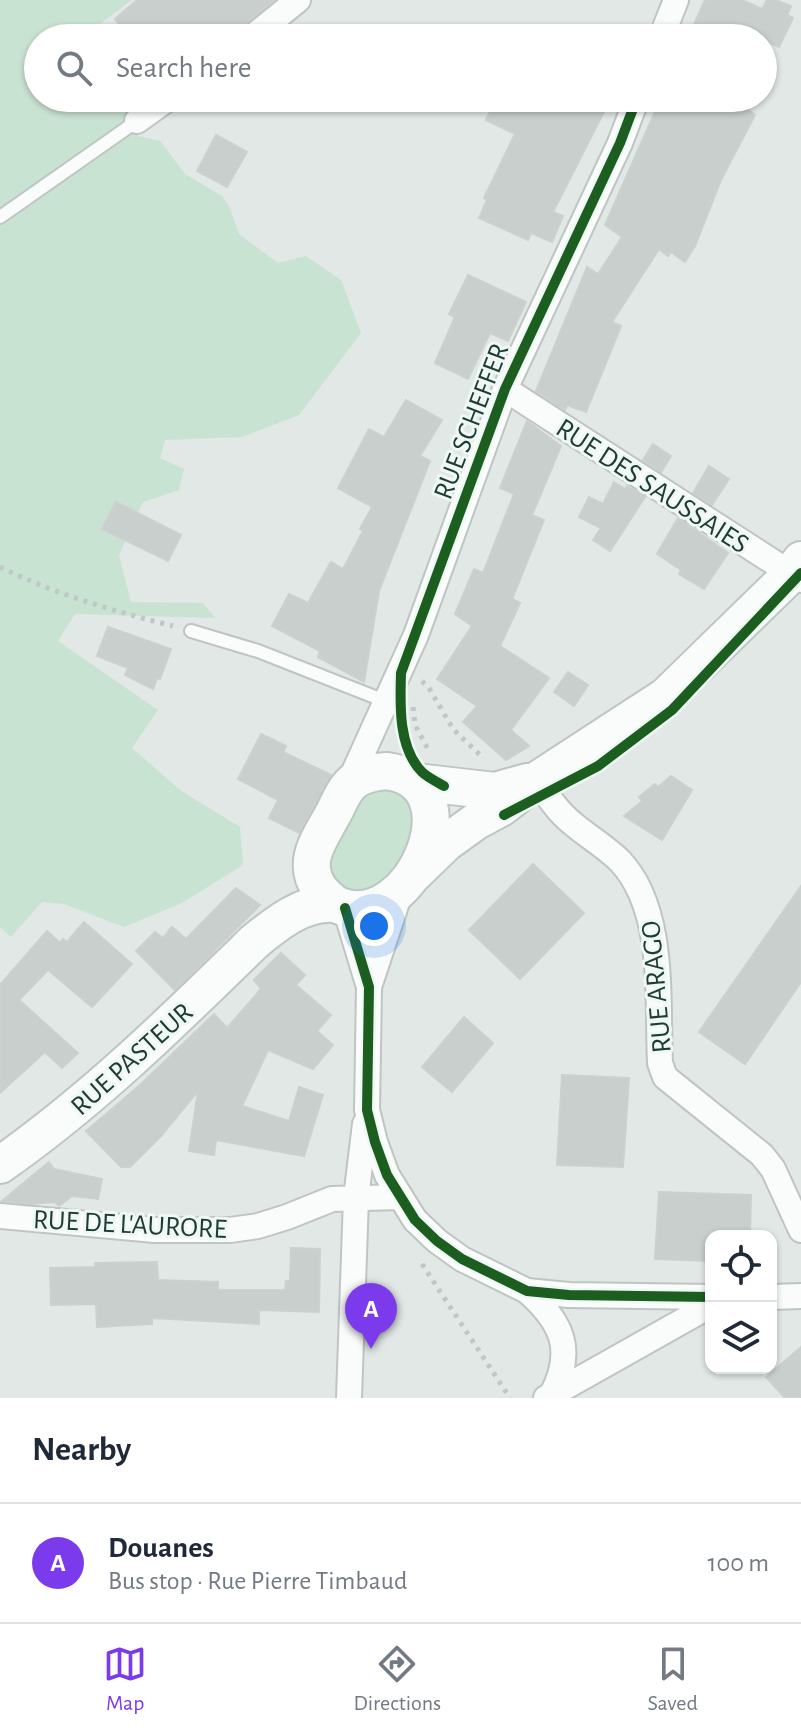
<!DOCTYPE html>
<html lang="en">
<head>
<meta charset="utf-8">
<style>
	:root { --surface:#fff; --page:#f2f2f3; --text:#1f2937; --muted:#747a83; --line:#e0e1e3; --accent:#7c3aed }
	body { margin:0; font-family:"Alegreya Sans",sans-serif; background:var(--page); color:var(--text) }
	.controls { position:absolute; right:24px; bottom:24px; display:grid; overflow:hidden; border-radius:16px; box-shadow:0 2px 6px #0004 }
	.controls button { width:72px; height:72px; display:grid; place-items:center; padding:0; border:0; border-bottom:2px solid var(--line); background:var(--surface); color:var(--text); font:40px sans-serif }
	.you { position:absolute; left:374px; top:926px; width:28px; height:28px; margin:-20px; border:6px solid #fff; border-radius:50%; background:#1a73e8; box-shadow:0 0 0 12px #1a73e833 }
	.badge { display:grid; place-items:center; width:52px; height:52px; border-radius:50%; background:var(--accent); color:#fff; font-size:26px; font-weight:700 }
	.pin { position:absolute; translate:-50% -66px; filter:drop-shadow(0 2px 4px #0008) }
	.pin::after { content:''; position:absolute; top:42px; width:28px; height:24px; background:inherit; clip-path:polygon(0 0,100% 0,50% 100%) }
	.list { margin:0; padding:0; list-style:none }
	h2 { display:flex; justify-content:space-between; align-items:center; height:104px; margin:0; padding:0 32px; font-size:34px }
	h2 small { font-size:26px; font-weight:400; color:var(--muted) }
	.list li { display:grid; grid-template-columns:52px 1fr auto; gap:24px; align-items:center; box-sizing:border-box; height:120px; padding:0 32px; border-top:2px solid var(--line) }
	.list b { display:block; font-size:30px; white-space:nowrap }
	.list p { margin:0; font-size:26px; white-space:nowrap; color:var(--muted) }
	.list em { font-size:26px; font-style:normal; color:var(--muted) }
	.icon { flex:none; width:44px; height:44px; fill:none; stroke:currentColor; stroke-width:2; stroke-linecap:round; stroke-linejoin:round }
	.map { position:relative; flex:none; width:801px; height:1398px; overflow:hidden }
	.search { position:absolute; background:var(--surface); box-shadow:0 2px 6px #0004; left:24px; right:24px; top:24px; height:88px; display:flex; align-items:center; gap:20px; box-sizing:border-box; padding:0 28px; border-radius:44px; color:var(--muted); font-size:30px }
	.sheet { height:224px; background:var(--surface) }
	nav { display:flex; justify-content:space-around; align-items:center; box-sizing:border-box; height:112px; border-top:2px solid var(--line); background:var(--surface); font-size:22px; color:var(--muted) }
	nav a { display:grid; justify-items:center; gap:4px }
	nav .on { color:var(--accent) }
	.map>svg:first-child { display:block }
</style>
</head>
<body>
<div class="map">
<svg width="801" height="1398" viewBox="0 0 801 1398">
	<rect width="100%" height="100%" fill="#e1e8e5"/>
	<g fill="#c9e3d2">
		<path d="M0 0H132L81 38H38V98H129L138 136 160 141 185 174 222 196 229 206 239 234 278 263 306 256 341 280 361 333 299 415 242 437 165 440 160 458 184 469 179 490 143 502 119 555 131 602 203 603 215 618 75 614 58 641 158 710 132 748 180 790 240 827 243 865 182 903 124 927 64 904 42 902 11 937 0 927Z"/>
		<path d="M375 786 410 794 424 826 376 895 342 896 322 862 361 789Z"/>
	</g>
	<g fill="#c8cfcc" stroke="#cad1ce" stroke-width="2">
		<path d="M137 0H274L228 38H222L212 28 197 38H128L115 19Z"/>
		<path d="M705 0H742L762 9 767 0H776L791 6 787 15 793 18 779 47 750 34 749 38H688Z"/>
		<path d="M496 98H611L553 212 563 216 552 242 531 233 528 240 479 218 487 200 484 198 515 134 486 120Z"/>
		<path d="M661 98H696L709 108 716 98H734L755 115 721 180 695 246 685 262 671 252 668 256 659 249 612 322 621 326 586 412 567 405 565 410 536 391 587 267 598 274 622 237 605 225Z"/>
		<path d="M216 135 247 152 227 187 197 171Z"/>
		<path d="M468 275 526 302 508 341 490 333 468 379 435 363 455 317 449 314Z"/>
		<path d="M406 400 442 420 420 456 430 461 379 591 364 682 318 657 320 651 272 626 289 594 308 603 331 562 343 569 363 531 360 529 372 507 338 488 369 429 384 437Z"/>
		<path d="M527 421 561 446 532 515 544 520 512 599 520 603 500 646 549 678 511 730 529 746 506 760 463 722 477 706 437 679 472 626 455 614 474 569 483 573 514 494 500 488Z"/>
		<path d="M653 444 671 456 661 472 643 460Z"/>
		<path d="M709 466 729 479 712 505 693 493Z"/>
		<path d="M614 482 625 489 627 486 645 497 610 551 593 540 601 528 579 517 589 497 603 504Z"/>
		<path d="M116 502 181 535 168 561 102 529Z"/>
		<path d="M678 518 728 553 704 589 679 574 681 570 657 554Z"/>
		<path d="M108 627 171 649 160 679 157 678 153 689 125 675 128 668 97 656Z"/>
		<path d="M568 672 588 685 574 706 554 692Z"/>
		<path d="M261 734 286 746 283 752 331 775 299 833 269 818 278 800 238 779Z"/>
		<path d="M671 776 692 790 662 840 624 816 642 801 639 797 655 784 658 787Z"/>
		<path d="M533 864 584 913 520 979 469 930Z"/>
		<path d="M801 886V982L745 1064 699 1032Z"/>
		<path d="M236 888 260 905 175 990 136 951 155 932 163 938 172 927 186 939Z"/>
		<path d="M84 922 132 964 92 1007 48 970 19 1000 78 1053 62 1068 45 1052 0 1093V985L47 931 60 943 63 939 67 942Z"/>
		<path d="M281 953 305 975 296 985 331 1015 317 1031 333 1045 313 1069 268 1050 242 1106 289 1121 299 1087 323 1095 304 1156 216 1140 214 1155 189 1151 198 1091 161 1136 130 1167H121L86 1131 140 1085 214 1014 227 1028 261 989 254 980Z"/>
		<path d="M464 1017 493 1043 452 1092 422 1067Z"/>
		<path d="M562 1075 629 1078 623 1167 557 1165Z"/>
		<path d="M49 1162 54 1169 102 1179 98 1199 72 1196 59 1206 55 1202 30 1204 2 1201Z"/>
		<path d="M659 1192 751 1195 750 1236H711V1261L655 1259Z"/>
		<path d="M291 1248 320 1249 319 1312 259 1310V1324L152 1318V1324L97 1327 96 1304 51 1305 50 1268 95 1267V1263L157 1262 158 1280 218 1282V1290H285L286 1281H290Z"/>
		<path d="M801 1347V1398H785L766 1377Z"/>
	</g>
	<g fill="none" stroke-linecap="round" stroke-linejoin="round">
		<defs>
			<g id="lane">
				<path d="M0 217 137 121"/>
				<path d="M191 631 258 651 385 701"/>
			</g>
			<g id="street">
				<path d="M251 38 298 0"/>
				<path d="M661 38 676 0"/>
				<path d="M137 121 169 98"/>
				<path d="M505 389 801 580"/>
				<path d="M537 780C547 795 557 811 572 823 587 836 606 847 620 861 666 910 657 999 660 1063L665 1077 762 1155 773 1169 801 1230"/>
				<path d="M348 785 416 635 505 389 620 143 637 98"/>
				<path d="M345 908 369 987 367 1110 375 1142 387 1175 415 1220 437 1241 462 1259 527 1291 569 1295 711 1297"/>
				<path d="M369 987 402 887"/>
				<path d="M0 1216 155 1230H230L258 1226 287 1217 332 1199 400 1197"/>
				<path d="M527 1291C562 1322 575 1350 552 1394"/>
				<path d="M771 1297 801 1296"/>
				<path d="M349 1398 356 1198 365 1124"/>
				<path d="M546 1398 711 1305"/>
			</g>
			<g id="secondary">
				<path d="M386 771C477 781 412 933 340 906 332 903 327 897 321 891 300 863 319 840 333 814 338 805 342 794 348 787 356 776 373 772 386 771Z"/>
				<path d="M416 782 495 791 527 782"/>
				<path d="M414 874 446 843 475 822 501 808 537 780 666 696 791 574 801 560"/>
				<path d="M0 1165C93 1100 173 1021 254 942 277 923 303 902 334 904"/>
			</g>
		</defs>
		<use href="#lane" stroke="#bec5c2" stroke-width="16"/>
		<use href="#street" stroke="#bec5c2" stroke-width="28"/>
		<use href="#secondary" stroke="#bdc6c3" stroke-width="40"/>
		<g stroke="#bfc8c6" stroke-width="5" stroke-dasharray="4 6" stroke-linecap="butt">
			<path d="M0 567C55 594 113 611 173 626"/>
			<path d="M422 681 429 688 453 729 482 757"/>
			<path d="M413 707 415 725 430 753"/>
			<path d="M422 1264 510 1398"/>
		</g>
		<use href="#lane" stroke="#fafcfb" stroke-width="12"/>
		<use href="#street" stroke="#fafcfb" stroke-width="24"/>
		<use href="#secondary" stroke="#fafcfb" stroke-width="36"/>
		<defs>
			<g id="cycleway">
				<path d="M444 786C437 782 427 777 422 772 398 748 400 704 401 673L505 389 620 143 637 98"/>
				<path d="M504 815 598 766 672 710 801 573"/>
				<path d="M345 908 369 987 367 1110 375 1142 387 1175 415 1220 437 1241 462 1259 527 1291 569 1295 711 1297"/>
			</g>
		</defs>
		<use href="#cycleway" stroke="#eff8f4" stroke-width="15"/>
		<use href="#cycleway" stroke="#1b5e20" stroke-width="10"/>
	</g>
	<g text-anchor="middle" stroke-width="6" stroke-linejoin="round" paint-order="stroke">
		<g font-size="28" fill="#1e3c35" stroke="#eff8f4">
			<text transform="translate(470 421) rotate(-69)" y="10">RUE SCHEFFER</text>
			<text transform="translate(653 485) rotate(33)" y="10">RUE DES SAUSSAIES</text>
			<text transform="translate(655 987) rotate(-95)" y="10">RUE ARAGO</text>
			<text transform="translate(131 1058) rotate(-42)" y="10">RUE PASTEUR</text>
			<text transform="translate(130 1223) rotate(3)" y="10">RUE DE L'AURORE</text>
		</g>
	</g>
</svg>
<div class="controls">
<button><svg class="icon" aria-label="locate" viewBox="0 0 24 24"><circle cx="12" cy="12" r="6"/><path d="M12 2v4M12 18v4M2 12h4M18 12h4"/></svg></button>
<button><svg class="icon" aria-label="layers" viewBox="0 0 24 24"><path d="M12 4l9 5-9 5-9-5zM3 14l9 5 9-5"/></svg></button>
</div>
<div class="you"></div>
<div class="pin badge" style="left:371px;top:1349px">A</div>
<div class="search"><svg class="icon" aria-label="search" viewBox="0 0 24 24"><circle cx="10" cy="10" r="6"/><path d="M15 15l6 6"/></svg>Search here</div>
</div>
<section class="sheet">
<h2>Nearby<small></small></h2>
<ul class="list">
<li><span class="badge">A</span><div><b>Douanes</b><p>Bus stop · Rue Pierre Timbaud</p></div><em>100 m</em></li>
</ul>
</section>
<nav>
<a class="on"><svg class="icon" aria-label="map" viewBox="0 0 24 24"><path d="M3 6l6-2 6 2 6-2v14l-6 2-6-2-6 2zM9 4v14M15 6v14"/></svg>Map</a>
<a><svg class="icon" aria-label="directions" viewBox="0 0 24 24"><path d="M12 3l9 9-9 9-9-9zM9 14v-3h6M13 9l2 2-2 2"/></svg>Directions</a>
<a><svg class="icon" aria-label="saved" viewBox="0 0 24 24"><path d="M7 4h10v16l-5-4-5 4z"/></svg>Saved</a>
</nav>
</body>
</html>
